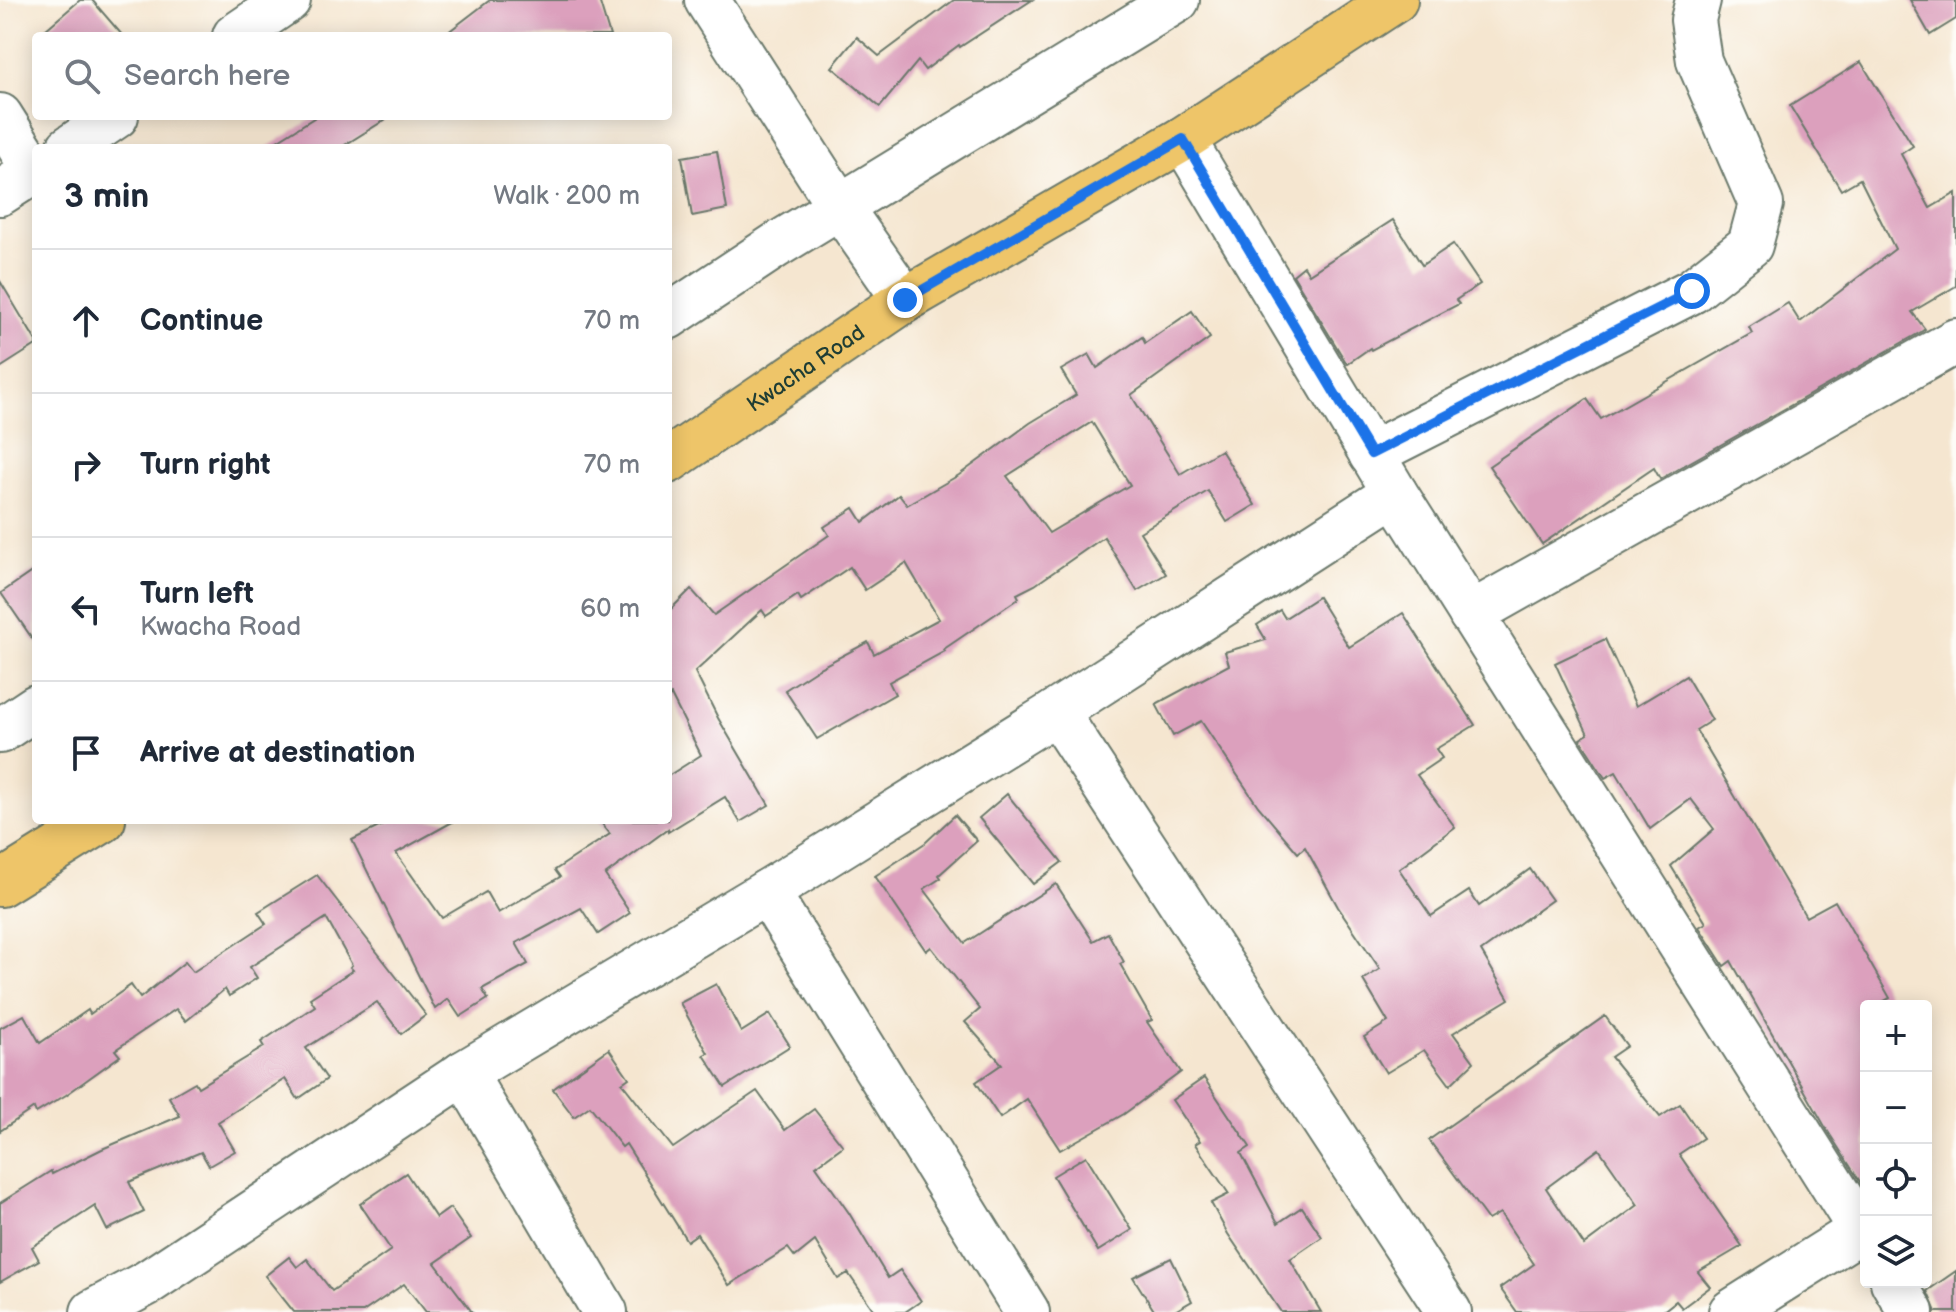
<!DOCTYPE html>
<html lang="en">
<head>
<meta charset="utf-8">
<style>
	:root { --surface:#fff; --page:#f6f6f7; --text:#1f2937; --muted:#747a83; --line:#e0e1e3 }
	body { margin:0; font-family:"Balsamiq Sans",sans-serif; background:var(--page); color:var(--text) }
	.controls { position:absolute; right:24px; bottom:24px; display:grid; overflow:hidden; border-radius:8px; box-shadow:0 4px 20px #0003 }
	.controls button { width:72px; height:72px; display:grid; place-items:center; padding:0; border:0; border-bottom:2px solid var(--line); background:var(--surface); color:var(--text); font:40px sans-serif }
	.stop { position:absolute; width:24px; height:24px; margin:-18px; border:6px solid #1a73e8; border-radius:50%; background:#fff }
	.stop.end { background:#1a73e8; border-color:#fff; box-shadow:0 2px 8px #0008 }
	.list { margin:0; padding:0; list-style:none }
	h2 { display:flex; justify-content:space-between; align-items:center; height:104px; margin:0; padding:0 32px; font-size:34px }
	h2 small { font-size:26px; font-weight:400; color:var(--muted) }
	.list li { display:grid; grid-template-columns:52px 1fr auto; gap:24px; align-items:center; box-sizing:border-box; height:144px; padding:0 32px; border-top:2px solid var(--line) }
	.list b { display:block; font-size:30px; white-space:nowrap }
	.list p { margin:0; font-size:26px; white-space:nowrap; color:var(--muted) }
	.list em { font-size:26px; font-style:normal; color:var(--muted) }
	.icon { flex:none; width:44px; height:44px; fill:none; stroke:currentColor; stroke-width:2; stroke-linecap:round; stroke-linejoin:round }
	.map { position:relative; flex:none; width:1956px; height:1312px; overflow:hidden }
	.search { position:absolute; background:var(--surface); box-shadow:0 4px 20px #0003; left:32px; top:32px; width:640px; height:88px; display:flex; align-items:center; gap:20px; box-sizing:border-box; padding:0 28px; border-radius:8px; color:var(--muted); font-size:30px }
	.panel { position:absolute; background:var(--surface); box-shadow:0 4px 20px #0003; left:32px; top:144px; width:640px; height:680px; border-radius:8px }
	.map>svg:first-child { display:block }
</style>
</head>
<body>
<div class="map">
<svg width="1956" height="1312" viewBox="0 0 1956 1312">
	<rect width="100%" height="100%" fill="#fdfcf7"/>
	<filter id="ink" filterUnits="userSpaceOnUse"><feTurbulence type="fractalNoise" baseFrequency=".0125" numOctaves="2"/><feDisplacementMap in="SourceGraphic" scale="16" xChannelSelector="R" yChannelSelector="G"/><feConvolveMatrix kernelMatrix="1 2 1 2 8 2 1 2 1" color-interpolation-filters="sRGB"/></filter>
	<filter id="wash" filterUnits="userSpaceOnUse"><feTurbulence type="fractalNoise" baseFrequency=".006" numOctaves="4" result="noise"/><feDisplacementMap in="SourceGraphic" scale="32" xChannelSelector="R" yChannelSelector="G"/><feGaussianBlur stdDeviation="1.8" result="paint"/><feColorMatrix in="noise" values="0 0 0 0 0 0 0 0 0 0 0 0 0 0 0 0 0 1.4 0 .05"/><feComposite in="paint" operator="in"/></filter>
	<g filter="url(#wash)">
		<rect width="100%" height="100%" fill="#f5e6d0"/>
		<g id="blocks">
			<g fill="#dca0bd" fill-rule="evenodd">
				<path d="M80 0H92L123 36H38Z"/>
				<path d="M490 0H599L610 36H443Z"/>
				<path d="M954 0H1032L960 47 959 45 925 70 918 61 880 107 832 67 857 37 879 56Z"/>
				<path d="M1910 0H1956V19L1930 35Z"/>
				<path d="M1861 62 1913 146 1901 154 1930 208 1956 193V286L1912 312 1925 329 1921 332 1660 479 1654 468 1542 544 1489 466 1587 399 1601 419 1752 333 1749 327 1788 303 1800 322 1895 249 1860 179 1841 190 1790 106Z"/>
				<path d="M317 116H391L340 148H266Z"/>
				<path d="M717 151 727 209 692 216 682 157Z"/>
				<path d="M1393 220 1422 265 1453 244 1480 284 1456 300 1459 304 1371 350 1370 348 1347 364 1293 275 1304 266 1309 274Z"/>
				<path d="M0 281 36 341V345L0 368Z"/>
				<path d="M1192 311 1210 338 1131 395 1180 474 1221 450 1255 505 1227 522 1208 491 1140 532 1166 574 1137 591 1104 537 1035 585 1017 594 1019 598 944 649 945 651 889 682 895 694 817 739 785 690 819 668 868 642 874 654 939 619 906 563 865 590 850 567 801 600 798 595 766 616 762 610 695 672 718 718 769 805 740 822 725 797 668 832V829L605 875 630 913 598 934 581 908 516 943 528 964 482 989 488 999 460 1017 448 999 435 1009 352 840 393 820H456L396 853 442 918 486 892 498 913 560 877 555 870 610 834 599 820H668V776L701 755 671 695 668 698V612L691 589 714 615 829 535 824 527 854 508 863 522 899 495 907 505 959 475 1030 423 1076 395 1061 370 1089 354 1097 368 1142 337 1145 343ZM1092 422 1130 485 1049 533 1007 476Z"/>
				<path d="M36 569V644L1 593Z"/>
				<path d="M1318 597 1349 647 1403 613 1475 725 1436 749 1442 758 1417 775 1455 827 1399 869 1431 916 1469 891 1479 906 1530 869 1552 900 1481 951 1509 999 1453 1033 1474 1062 1450 1085 1424 1050 1386 1073 1364 1037 1388 1022 1363 980 1380 969 1338 907 1305 847 1298 853 1258 806 1201 721 1173 736 1156 704 1229 665 1225 652 1266 640 1257 625 1280 610 1285 618Z"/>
				<path d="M1605 639 1636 706 1686 676 1712 720 1696 730 1806 917 1835 901 1890 998 1875 1006H1866V1191L1827 1130 1731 961 1724 966 1699 927 1706 923 1671 866 1714 829 1691 799 1650 829 1616 772 1605 778 1580 739 1588 734 1555 663Z"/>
				<path d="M1007 794 1062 862 1033 884 979 818Z"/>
				<path d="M955 815 977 841 939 875 941 878 924 889 965 943 1056 884 1093 941 1108 933 1124 962 1120 964 1152 1020 1147 1022 1181 1072 1124 1114 1060 1150 1027 1099 1000 1118 976 1082 1002 1064 965 1022 980 1009 931 947 926 951 875 876 925 843Z"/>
				<path d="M317 875 426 1015 401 1034 377 1002 306 1048 327 1079 298 1099 285 1079 218 1122 235 1151 209 1166 201 1152 129 1182 144 1212 107 1230 95 1206 32 1247 39 1260 0 1282V1203L51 1171 52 1174 102 1149 180 1116 169 1097 195 1082 198 1087 264 1047 261 1042 315 1006 310 998 353 970 350 967 352 965 326 918 250 967 257 978 229 996 225 989 186 1021 176 1009 115 1050 120 1056 66 1095 36 1113 34 1108 0 1131V1028L24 1015 40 1043 88 1010 90 1014 131 985 140 998 185 962 193 972 266 924 258 912Z"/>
				<path d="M716 984 741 1032 770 1014 790 1046 725 1087 704 1055 708 1053 680 1003Z"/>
				<path d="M1605 1016 1627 1046 1611 1057 1660 1117 1680 1104 1703 1138 1679 1154 1742 1246 1698 1272 1710 1287 1682 1308 1676 1301 1662 1312H1517L1500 1288 1534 1264 1500 1213 1488 1220 1429 1140ZM1599 1149 1638 1205 1584 1245 1546 1188Z"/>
				<path d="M609 1049 629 1078 622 1083 673 1148 757 1091 785 1130 814 1109 843 1146 816 1166 849 1213 888 1278 900 1270 921 1301 905 1312H875L848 1273 838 1279 815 1241 795 1257 788 1248 729 1285 697 1234 687 1241 626 1144 622 1147 590 1106 574 1117 553 1089Z"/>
				<path d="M1204 1078 1250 1147 1241 1153 1278 1223 1302 1207 1322 1237 1290 1259 1321 1312H1281L1228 1234 1211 1203 1229 1194 1195 1144 1200 1141 1172 1100Z"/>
				<path d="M1086 1156 1132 1230 1098 1251 1053 1176Z"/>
				<path d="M406 1173 436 1218 450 1208 471 1238 435 1263 472 1312H426L404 1284 363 1312H294L265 1276 289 1257 297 1267 307 1259 332 1291 391 1250 360 1204Z"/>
				<path d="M1171 1258 1192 1301 1173 1312H1155L1133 1277Z"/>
				<path d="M1956 1271V1312H1936L1927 1291Z"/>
			</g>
		</g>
	</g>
	<g filter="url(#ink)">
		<use href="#blocks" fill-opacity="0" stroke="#6a786b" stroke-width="2"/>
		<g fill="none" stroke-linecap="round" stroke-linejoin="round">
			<defs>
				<g id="minor">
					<path d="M707 0 840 207 905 300"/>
					<path d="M235 36 288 0"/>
					<path d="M0 116 35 171"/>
					<path d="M1183 139 1395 493 1866 1238"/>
					<path d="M69 148 116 116"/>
					<path d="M0 193 36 170"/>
					<path d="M668 317 775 246 1177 0"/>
					<path d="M1371 454 1692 291 1750 245 1761 204 1699 61 1693 20 1698 0"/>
					<path d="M1471 614 1956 341"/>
					<path d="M1056 712 1449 1312"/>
					<path d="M0 731 36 707"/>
					<path d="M767 892 1027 1312"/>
					<path d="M464 1073 605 1312"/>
					<path d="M1893 1282 1911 1312"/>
					<path d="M93 1312 147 1283 464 1073 767 892 1056 712 1395 493"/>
					<path d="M1731 1312 1861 1230"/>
				</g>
				<g id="major">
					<path id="s1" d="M668 461 905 300 1183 139 1395 0"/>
					<path d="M0 884 103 820"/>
				</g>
			</defs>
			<use href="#minor" stroke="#6a786b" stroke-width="48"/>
			<use href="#major" stroke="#6a786b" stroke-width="48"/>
			<use href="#minor" stroke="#fff" stroke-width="44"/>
			<use href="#major" stroke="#eec569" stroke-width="44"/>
		</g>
	</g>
	<g fill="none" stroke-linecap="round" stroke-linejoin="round" filter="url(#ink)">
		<path stroke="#1a73e8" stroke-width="10" d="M905 300 1183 139 1371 454 1692 291"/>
	</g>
	<g text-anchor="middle" stroke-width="8" stroke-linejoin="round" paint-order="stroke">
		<g font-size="22" fill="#1f3d34" stroke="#fdfcf7">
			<text dy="8" stroke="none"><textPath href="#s1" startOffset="166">Kwacha Road</textPath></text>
		</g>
	</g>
</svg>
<div class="controls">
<button>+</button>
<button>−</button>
<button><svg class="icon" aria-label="locate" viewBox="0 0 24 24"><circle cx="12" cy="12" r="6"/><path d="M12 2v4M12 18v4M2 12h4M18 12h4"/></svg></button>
<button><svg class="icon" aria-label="layers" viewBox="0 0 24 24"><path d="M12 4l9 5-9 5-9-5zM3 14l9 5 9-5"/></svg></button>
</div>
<div class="stop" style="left:1692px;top:291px"></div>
<div class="stop end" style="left:905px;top:300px"></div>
<div class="search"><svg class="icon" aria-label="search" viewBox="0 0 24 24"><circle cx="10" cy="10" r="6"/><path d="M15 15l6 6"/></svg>Search here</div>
<section class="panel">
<h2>3 min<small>Walk · 200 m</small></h2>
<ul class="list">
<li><svg class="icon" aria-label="ahead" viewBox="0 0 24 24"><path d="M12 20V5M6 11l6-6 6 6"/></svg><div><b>Continue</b></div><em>70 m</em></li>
<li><svg class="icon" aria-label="right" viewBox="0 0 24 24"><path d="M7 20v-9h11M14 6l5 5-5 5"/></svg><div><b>Turn right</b></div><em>70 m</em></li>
<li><svg class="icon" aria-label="left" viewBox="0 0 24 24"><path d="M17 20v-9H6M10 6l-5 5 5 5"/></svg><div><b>Turn left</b><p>Kwacha Road</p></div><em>60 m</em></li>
<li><svg class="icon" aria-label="arrive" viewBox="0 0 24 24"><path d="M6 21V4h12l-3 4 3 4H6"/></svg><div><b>Arrive at destination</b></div></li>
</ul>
</section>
</div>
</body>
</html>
